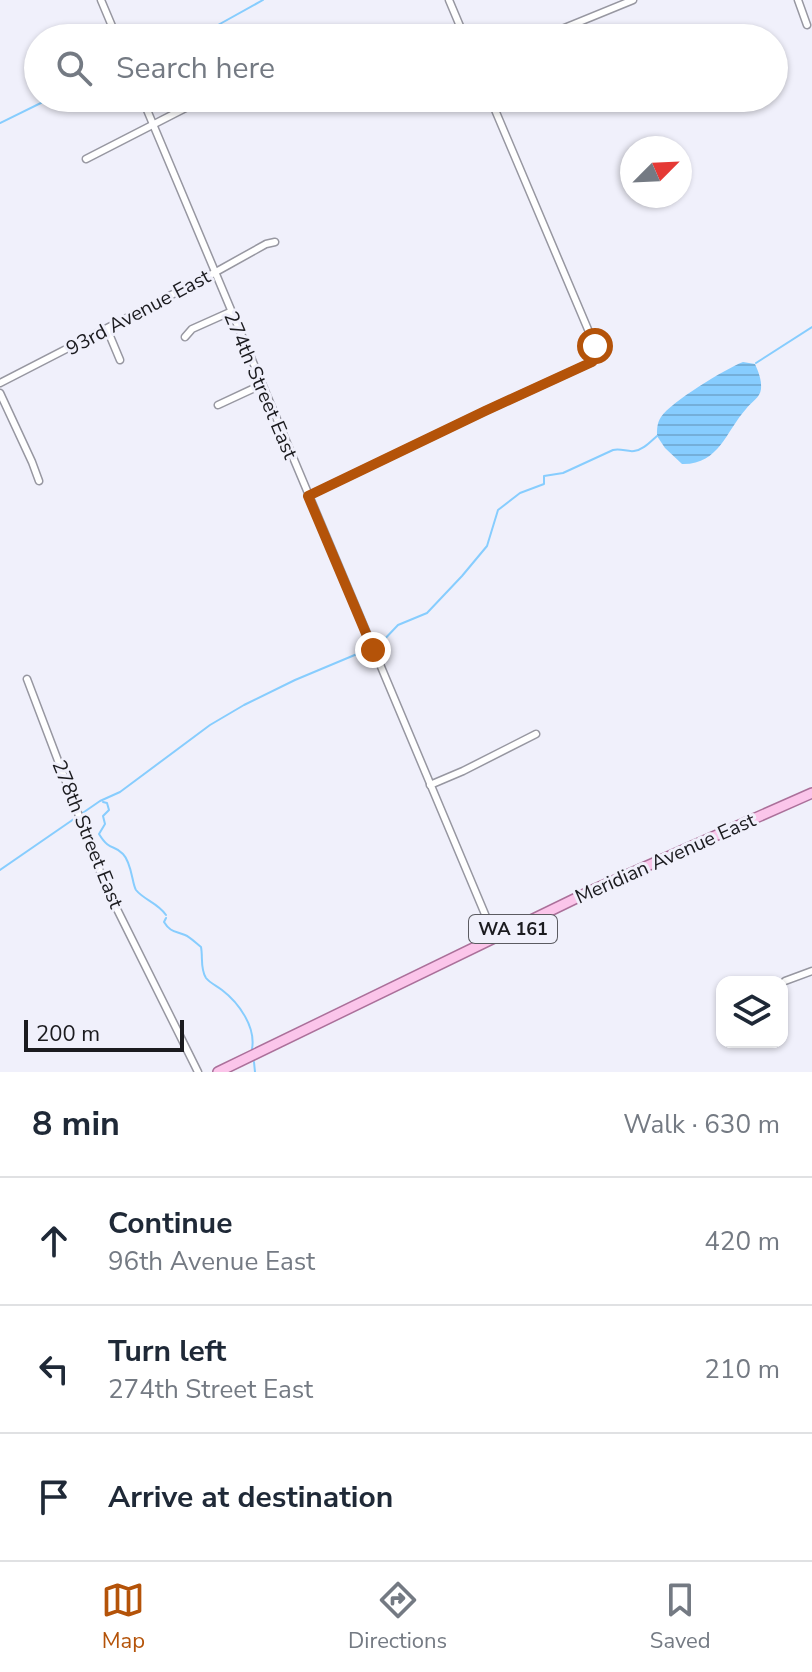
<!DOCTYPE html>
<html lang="en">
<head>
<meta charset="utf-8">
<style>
	:root { --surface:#fff; --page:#f6f6f7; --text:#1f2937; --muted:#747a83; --line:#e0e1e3; --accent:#b45309 }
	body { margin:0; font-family:"Nunito Sans",sans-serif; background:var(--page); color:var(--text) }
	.controls { position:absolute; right:24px; bottom:24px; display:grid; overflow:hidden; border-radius:16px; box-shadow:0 2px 6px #0004 }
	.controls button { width:72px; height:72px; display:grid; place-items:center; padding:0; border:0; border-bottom:2px solid var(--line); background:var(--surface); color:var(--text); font:40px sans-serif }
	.compass { position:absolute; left:620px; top:136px; width:72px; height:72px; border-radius:50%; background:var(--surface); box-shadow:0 2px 6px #0004; rotate:66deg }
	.scale { position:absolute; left:24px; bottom:20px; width:160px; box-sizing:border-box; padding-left:8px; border:4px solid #1b1b1f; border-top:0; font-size:22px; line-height:28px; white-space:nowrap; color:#1b1b1f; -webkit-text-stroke:6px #f0f0fb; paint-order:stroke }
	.stop { position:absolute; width:24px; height:24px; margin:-18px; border:6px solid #b45309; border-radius:50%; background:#fff }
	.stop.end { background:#b45309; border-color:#fff; box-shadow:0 2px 8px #0008 }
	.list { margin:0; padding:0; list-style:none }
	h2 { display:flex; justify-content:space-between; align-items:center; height:104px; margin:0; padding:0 32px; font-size:34px }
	h2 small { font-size:26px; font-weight:400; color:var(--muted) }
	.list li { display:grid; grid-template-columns:52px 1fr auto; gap:24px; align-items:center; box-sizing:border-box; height:128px; padding:0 32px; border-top:2px solid var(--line) }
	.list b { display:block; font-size:30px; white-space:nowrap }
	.list p { margin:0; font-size:26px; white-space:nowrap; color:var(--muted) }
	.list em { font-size:26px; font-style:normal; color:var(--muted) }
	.icon { flex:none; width:44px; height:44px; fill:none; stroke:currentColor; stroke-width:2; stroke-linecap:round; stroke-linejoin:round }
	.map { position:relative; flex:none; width:812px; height:1072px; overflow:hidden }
	.search { position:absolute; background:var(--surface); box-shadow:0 2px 6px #0004; left:24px; right:24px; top:24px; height:88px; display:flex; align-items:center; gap:20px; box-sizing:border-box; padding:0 28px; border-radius:44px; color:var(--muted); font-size:30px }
	.sheet { height:488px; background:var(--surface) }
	nav { display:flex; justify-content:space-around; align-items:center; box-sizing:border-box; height:112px; border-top:2px solid var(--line); background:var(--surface); font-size:22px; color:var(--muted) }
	nav a { display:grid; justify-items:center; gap:4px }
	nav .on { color:var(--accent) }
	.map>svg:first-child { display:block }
</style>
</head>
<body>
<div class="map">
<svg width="812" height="1072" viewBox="0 0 812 1072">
	<defs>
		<pattern id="water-rules" width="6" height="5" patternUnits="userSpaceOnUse" patternTransform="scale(2)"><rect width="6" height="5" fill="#87cdfe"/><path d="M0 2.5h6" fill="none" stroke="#74afd9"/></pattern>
	</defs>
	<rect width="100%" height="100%" fill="#f0f0fb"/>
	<path fill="url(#water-rules)" d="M743 362 755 364C758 371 762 380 761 389 760 398 751 402 746 409 726 431 719 465 682 464L665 448 657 436C657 429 657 423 661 417 671 402 725 369 743 362Z"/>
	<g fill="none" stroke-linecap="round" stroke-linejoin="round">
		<g stroke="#87cdfe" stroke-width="2">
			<path d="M183 38 209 30 263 0"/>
			<path d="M0 123 51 98"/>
			<path d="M756 363 812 327"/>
			<path d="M379 645 398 625 427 613 462 576 487 546 498 510 520 493 544 484V476L563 473 613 450C621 448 627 452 634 451 643 450 650 442 657 436"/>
			<path d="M103 802 107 803 109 810 103 816 105 824 99 834C110 852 114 844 123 854 132 863 132 884 136 890 144 900 158 903 166 915"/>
			<path d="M0 870 100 801 120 792 210 725 244 705 295 680 369 649"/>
			<path d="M166 918 164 922C170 932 175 931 185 935 190 937 196 943 201 947 203 957 200 969 206 978 210 983 217 986 222 990 239 1003 256 1027 252 1049"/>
			<path d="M254 1062 255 1072"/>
		</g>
		<defs>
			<g id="minor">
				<path d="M101 0 117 38"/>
				<path d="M449 0 465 38"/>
				<path d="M798 0 807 25"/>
				<path d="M540 38 633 0"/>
				<path d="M142 98 495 938"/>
				<path d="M86 159 205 98"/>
				<path d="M107 329 120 360"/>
				<path d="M185 337 192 329 230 312"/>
				<path d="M0 383 214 273 266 244 275 242"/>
				<path d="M0 393 32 462 39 481"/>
				<path d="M218 405 261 385"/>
				<path d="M308 496 485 411 592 362 597 357 595 346 490 98"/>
				<path d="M27 679 106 887 198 1072"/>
				<path d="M430 785 463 771 536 734"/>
				<path d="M785 981 812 971"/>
			</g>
			<path id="primary" d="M218 1072 595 889 812 793"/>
		</defs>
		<use href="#minor" stroke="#9797a1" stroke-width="9"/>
		<use href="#primary" stroke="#ab709a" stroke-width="12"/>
		<use href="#minor" stroke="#fff" stroke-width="6"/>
		<use href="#primary" stroke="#fbc5ea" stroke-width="9"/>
	</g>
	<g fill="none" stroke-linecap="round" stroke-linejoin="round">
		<path stroke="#b45309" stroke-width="10" d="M373 650 308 496 485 411 592 362 597 357 595 346"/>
	</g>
	<g text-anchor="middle" stroke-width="6" stroke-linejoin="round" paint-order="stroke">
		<rect fill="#f0f0fb" stroke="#5b5b61" stroke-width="2" x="469" y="915" width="88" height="28" rx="6"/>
		<g font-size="18" font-weight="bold" fill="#1b1b1f">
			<text x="513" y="935">WA 161</text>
		</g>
		<g font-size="20" fill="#1b1b1f" stroke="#f0f0fb">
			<text transform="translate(138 312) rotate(-28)" y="7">93rd Avenue East</text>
			<text transform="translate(261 385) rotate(67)" y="7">274th Street East</text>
			<text transform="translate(88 834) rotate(68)" y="7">278th Street East</text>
			<text transform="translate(665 858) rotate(-24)" y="7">Meridian Avenue East</text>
		</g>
	</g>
</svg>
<div class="controls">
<button><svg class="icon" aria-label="layers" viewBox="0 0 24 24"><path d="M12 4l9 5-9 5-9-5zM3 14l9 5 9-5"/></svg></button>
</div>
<svg class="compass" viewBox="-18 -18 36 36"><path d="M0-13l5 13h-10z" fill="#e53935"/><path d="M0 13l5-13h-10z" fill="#747a83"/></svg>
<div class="scale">200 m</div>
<div class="stop" style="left:595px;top:346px"></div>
<div class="stop end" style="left:373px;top:650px"></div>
<div class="search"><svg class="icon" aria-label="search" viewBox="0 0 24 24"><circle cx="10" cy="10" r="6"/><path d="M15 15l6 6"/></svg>Search here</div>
</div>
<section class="sheet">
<h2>8 min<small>Walk · 630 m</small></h2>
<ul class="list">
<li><svg class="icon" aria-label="ahead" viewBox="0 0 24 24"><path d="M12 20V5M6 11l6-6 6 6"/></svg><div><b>Continue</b><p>96th Avenue East</p></div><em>420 m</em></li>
<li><svg class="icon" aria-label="left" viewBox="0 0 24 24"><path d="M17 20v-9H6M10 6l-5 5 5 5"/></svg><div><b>Turn left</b><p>274th Street East</p></div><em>210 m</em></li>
<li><svg class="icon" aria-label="arrive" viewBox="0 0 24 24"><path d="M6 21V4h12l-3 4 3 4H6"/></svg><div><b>Arrive at destination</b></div></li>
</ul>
</section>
<nav>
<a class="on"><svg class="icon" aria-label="map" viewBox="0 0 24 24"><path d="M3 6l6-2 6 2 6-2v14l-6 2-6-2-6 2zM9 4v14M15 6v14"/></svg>Map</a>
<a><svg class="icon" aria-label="directions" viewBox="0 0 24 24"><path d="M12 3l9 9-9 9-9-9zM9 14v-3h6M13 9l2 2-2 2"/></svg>Directions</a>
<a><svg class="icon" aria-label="saved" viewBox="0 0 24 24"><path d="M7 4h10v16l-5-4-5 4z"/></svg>Saved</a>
</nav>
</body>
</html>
